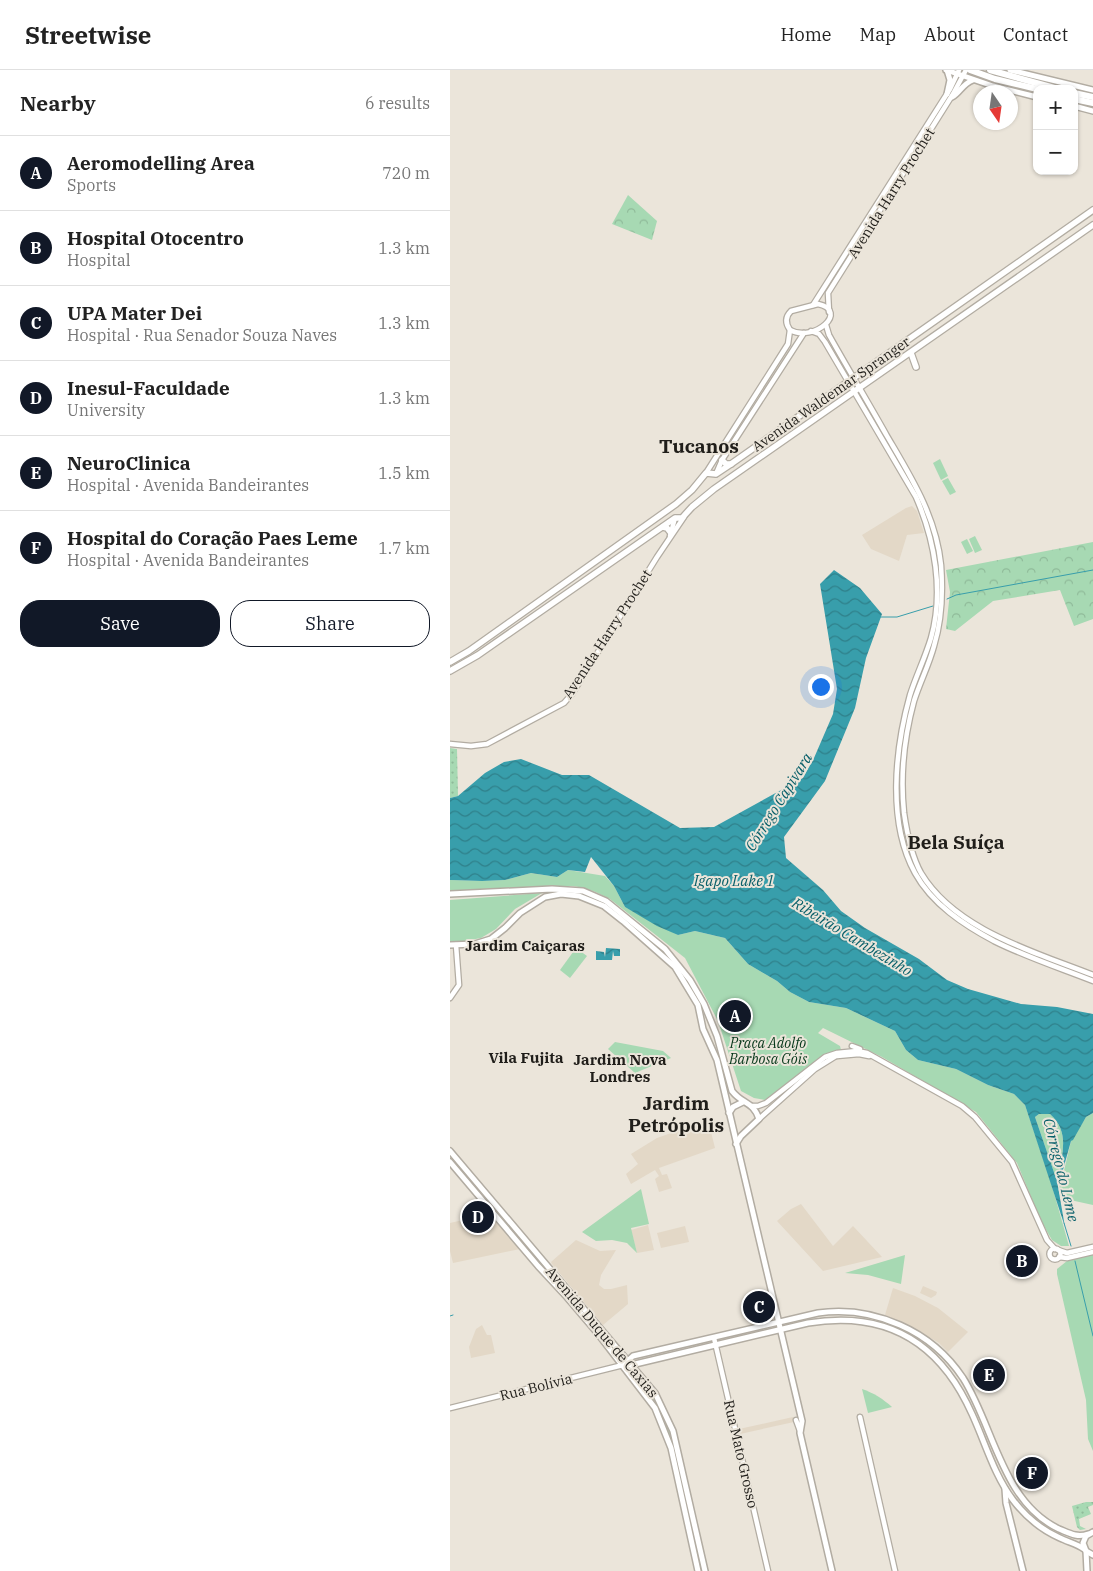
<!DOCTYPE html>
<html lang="en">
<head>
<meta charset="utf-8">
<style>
	:root { --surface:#fff; --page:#f2f2f2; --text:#222; --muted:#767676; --line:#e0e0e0; --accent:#111827 }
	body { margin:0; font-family:"IBM Plex Serif",serif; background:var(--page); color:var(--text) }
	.controls { position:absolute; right:15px; top:15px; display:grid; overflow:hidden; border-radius:10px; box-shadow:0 1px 4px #0004 }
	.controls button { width:45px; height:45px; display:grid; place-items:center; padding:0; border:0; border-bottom:1px solid var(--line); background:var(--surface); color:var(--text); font:25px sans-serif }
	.compass { position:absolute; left:523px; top:15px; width:45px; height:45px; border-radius:50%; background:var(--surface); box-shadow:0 1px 4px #0004; rotate:167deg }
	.you { position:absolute; left:370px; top:616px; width:18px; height:18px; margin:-12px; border:4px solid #fff; border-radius:50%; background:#1a73e8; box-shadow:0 0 0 8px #1a73e833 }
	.badge { display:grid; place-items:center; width:32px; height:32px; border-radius:50%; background:var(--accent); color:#fff; font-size:16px; font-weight:700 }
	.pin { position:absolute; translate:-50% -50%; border:2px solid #fff; box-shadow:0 1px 5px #0006 }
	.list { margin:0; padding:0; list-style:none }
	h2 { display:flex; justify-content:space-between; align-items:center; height:65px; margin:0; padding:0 20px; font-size:21px }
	h2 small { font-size:16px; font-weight:400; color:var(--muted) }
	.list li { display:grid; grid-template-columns:32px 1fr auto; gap:15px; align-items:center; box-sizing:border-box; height:75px; padding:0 20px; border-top:1px solid var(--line) }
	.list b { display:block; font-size:19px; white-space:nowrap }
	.list p { margin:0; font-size:16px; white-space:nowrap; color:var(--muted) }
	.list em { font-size:16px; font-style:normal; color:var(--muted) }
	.actions { display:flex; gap:10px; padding:15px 20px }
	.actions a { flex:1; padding:11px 0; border:1px solid var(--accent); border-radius:20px; text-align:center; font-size:18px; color:var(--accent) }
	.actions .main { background:var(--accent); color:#fff }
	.map { position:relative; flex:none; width:643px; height:1501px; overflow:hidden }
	header { display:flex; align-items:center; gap:30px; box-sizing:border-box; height:70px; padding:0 25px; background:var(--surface); border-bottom:1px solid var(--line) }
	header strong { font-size:24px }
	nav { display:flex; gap:28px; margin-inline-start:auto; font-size:18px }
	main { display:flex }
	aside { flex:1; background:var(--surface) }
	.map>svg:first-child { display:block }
</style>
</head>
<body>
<header>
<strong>Streetwise</strong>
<nav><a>Home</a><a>Map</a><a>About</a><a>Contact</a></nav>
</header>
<main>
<aside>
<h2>Nearby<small>6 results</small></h2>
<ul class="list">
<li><span class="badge">A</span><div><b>Aeromodelling Area</b><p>Sports</p></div><em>720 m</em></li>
<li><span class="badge">B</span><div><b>Hospital Otocentro</b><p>Hospital</p></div><em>1.3 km</em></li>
<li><span class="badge">C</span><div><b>UPA Mater Dei</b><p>Hospital · Rua Senador Souza Naves</p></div><em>1.3 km</em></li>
<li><span class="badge">D</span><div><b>Inesul-Faculdade</b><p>University</p></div><em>1.3 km</em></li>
<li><span class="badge">E</span><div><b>NeuroClinica</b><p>Hospital · Avenida Bandeirantes</p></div><em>1.5 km</em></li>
<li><span class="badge">F</span><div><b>Hospital do Coração Paes Leme</b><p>Hospital · Avenida Bandeirantes</p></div><em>1.7 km</em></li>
</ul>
<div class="actions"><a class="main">Save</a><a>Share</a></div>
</aside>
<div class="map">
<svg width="643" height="1501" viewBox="0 0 643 1501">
	<defs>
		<pattern id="grass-dots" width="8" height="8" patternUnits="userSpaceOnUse" patternTransform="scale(1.25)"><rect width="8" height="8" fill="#a7d9b3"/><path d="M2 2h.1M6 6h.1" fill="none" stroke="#8fba99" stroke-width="1.8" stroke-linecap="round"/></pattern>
		<pattern id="forest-crowns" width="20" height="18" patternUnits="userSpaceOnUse" patternTransform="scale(1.25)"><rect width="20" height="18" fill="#a7d9b3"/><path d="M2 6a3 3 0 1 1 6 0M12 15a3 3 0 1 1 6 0" fill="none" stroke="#8fba99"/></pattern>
		<pattern id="water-waves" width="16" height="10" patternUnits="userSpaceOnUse" patternTransform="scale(1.25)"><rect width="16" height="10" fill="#389eab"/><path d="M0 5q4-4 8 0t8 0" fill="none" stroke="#2f808a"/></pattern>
	</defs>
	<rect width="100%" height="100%" fill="#ebe5da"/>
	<g fill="#e3d8c7">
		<path d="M462 436 467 441 474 463 457 465 449 491 421 479 412 465 456 438Z"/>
		<path d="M258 1050 265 1078 209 1098 212 1105 217 1104 222 1118 209 1122 205 1109 209 1106 205 1100 181 1114 176 1104 188 1094 181 1084 207 1068Z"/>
		<path d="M351 1134 383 1176 403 1156 432 1187 373 1201 327 1151 341 1139Z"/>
		<path d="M39 1144 70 1179 3 1193 0 1181V1153Z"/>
		<path d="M198 1155 204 1180 187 1183 181 1160Z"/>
		<path d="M235 1156 239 1172 211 1178 207 1163Z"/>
		<path d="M126 1170 150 1181 166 1180 151 1205 149 1215 154 1219H161L177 1215 178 1234 153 1255 102 1194 101 1192Z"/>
		<path d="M473 1216 487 1222 486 1225 481 1228 470 1223Z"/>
		<path d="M443 1218 465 1226 488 1238 518 1262 498 1282 489 1273 462 1257 435 1245Z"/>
		<path d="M317 1222 324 1247 322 1251 301 1255 293 1227Z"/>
		<path d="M32 1255 37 1265H41L45 1283 21 1288 19 1277 26 1259Z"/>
		<path d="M537 1296 544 1308 529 1314 524 1305 529 1301 534 1308V1307H536L532 1300Z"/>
		<path d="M343 1347 344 1352 290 1364 289 1359Z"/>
	</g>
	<g fill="url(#grass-dots)">
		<path d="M0 678 7 679 8 726 0 728Z"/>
		<path d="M176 1296H180L206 1326 222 1364 237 1426 234 1427C226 1391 221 1354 199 1323 193 1313 184 1305 176 1296Z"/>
		<path d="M636 1432H643V1435L638 1437 641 1444 629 1449 630 1456 636 1459 630 1460 627 1457 622 1436Z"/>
	</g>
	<g fill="url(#forest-crowns)">
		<path d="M178 125 207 151 202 170 162 154Z"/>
		<path d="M643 472V549L624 556 610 520 543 531 505 561 496 559 500 522 496 500Z"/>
	</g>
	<g fill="#a7d9b3">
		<path d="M490 389 498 406 491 410 483 393Z"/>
		<path d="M498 408 506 422 500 425 492 411Z"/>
		<path d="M525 466 532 480 525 483 519 469Z"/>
		<path d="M517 469 523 481 517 484 511 472Z"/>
		<path d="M118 800 155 806 164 816 175 837 228 865 245 861 275 868 298 894 327 911 340 922 359 932 396 938 445 961 456 980 468 990 506 999 538 1015 564 1024 575 1035 600 1109 619 1176H611L602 1170 591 1151 567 1093 526 1042 432 987 373 958 368 963 390 976 391 980 374 987 315 1030 304 1028 291 1021 268 951 235 888 160 829C147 822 135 817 121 816L0 822V810L32 811 55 810 81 803 107 807Z"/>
		<path d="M92 823 65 839 46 859 31 868 9 872 0 871V830Z"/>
		<path d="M126 878 137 886 120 908 110 900Z"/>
		<path d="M165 972 213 981 221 988 185 1003 158 979Z"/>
		<path d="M643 1043V1135L611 1128 609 1111 613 1105 621 1071 636 1047Z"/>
		<path d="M589 1044H600C620 1062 612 1082 609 1106L606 1108 585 1047Z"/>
		<path d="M191 1119 199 1154 181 1158 187 1183 177 1173 162 1170 146 1171 132 1162Z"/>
		<path d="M643 1184V1381L638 1369 636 1330 607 1204V1199L617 1191Z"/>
		<path d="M455 1185 451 1214 418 1205 395 1203Z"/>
		<path d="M412 1319C424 1323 433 1329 442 1337L418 1343Z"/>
	</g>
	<g fill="url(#water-waves)">
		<path d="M384 500 410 518 432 544 416 588 405 638 375 711 334 767 336 788 373 820 391 841 415 858 469 889 497 910 518 919 571 934 607 937 643 944V1043L636 1047 623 1070 621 1071 611 1107 609 1106C612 1082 620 1062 600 1044H589L585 1047 607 1111 615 1157 575 1035 564 1024 538 1015 506 999 468 990 456 980 445 961 396 938 359 932 340 922 327 911 298 894 275 868 245 861 228 865 207 856 175 837 164 816 141 787 135 802 118 800 107 807 81 803 55 810 32 811 0 810V728L8 726 35 703 54 692 71 689 112 705H139L230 758 264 757 353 708 364 688 383 644 387 619 370 514Z"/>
		<path d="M156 878 170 879V886H164L163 881 162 890H146V881L154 882 155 887Z"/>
	</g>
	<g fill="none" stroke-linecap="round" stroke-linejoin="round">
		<g stroke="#389eab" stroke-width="1">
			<path d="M497 529 506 525 643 500"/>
			<path d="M430 547H447L483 536"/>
			<path d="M614 1153 621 1176"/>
			<path d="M625 1191 643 1266"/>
			<path d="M0 1246 3 1245"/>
		</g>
		<defs>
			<g id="tertiary">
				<path d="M368 234C400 241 364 273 340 260 335 253 335 247 341 241Z"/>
				<path d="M363 235 500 19 509 0"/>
				<path d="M379 242 378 223 503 24 516 0"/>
				<path d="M376 255 379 265C398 299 418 332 437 366 461 407 486 446 491 495 493 522 492 550 484 576 479 595 470 612 464 631 454 668 450 705 454 743 457 764 461 785 471 803 505 860 585 882 643 905"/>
				<path d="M361 261 369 264 375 272 466 427C485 471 494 522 481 568 475 588 466 606 460 625 445 679 437 752 465 803 482 834 514 855 544 871 576 887 610 898 643 911"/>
				<path d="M256 403 338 274 340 260"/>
				<path d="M266 404 272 390 354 263"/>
				<path d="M220 466 225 448"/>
				<path d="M0 674 21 676 37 674 114 633 122 624 207 487 234 447"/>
				<path d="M0 928 9 915 6 875"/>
				<path d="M402 976 410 979"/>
				<path d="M387 986 409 984 419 986"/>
				<path d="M302 1036H308L316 1033 375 987 387 983 407 981 417 983 512 1036 525 1047 562 1092 597 1170 605 1179"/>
				<path d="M309 1049 365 999 389 984"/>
				<circle cx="605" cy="1184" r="5.5"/>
				<path d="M608 1180 617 1183 643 1177"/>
				<path d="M609 1187 617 1188 643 1182"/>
				<path d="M264 1268 318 1501"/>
				<path d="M0 1338 173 1295"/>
				<path d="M410 1347 445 1501"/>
				<path d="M346 1350 350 1361"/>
			</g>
			<g id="secondary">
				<path d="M496 0 543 16 587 27"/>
				<path d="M497 0 500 10 497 24"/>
				<path d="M560 0 643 20"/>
				<path d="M502 27C510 23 512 14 523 10"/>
				<path d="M624 36 643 41"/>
				<path d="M0 824 102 819 133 821 156 831 215 879 240 910 254 934 267 966 282 1021C293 1035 303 1031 309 1049L291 1066 286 1074"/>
				<path d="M0 875 25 874 41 869 55 858 70 843 95 827 111 824 129 826 154 836 173 851 225 897 248 935 253 959 267 990 352 1351 350 1363 382 1501"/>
				<path d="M279 1043 283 1037 293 1032"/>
				<path d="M0 1081 205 1323 223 1361 255 1501"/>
				<path d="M0 1092 88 1196 115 1225 149 1265 205 1338 221 1378 248 1501"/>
				<path d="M173 1295 183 1286 368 1243C396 1239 423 1243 450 1255 475 1266 497 1284 513 1308 544 1357 552 1432 609 1459 619 1463 627 1468 638 1464"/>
				<path d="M173 1295H181L358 1253C436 1240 490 1272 522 1344 535 1372 544 1405 563 1430 575 1446 592 1460 610 1468 618 1472 627 1474 634 1479"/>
				<path d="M555 1419 556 1433 573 1501"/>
				<path d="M643 1462 636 1466 633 1473 636 1481 643 1485"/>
				<path d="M636 1481 637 1501"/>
			</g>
			<g id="primary">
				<path d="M461 283 466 297"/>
				<path d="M272 390 276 394H281"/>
				<path d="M213 457 217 458 221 463"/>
				<path d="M0 592 19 581 226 434 242 420 256 403 266 404 281 394 643 140"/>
				<path d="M0 601 28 585 225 448H232L242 437 264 419 643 155"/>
			</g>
			<g id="motorway">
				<path d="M520 0 545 9 587 19"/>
				<path d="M540 0 608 19"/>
				<path d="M624 23 643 27"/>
				<path d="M624 29 643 33"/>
			</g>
		</defs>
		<use href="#tertiary" stroke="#b2aca2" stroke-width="7"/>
		<use href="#secondary" stroke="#b2aca2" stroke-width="8"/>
		<use href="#primary" stroke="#b2aca2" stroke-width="8"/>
		<use href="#motorway" stroke="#b2aca2" stroke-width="9"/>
		<use href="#tertiary" stroke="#fff" stroke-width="4.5"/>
		<use href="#secondary" stroke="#fff" stroke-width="5"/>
		<use href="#primary" stroke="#fff" stroke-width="5.5"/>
		<use href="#motorway" stroke="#fff" stroke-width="6"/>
	</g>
	<g text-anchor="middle" stroke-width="4" stroke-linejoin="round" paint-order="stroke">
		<g font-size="14" fill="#201e1a" stroke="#ebe5da">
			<text transform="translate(441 123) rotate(-58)" y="5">Avenida Harry Prochet</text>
			<text transform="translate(381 324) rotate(-35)" y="5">Avenida Waldemar Spranger</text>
			<text transform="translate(157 564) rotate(-57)" y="5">Avenida Harry Prochet</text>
			<text transform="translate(152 1262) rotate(50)" y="5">Avenida Duque de Caxias</text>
			<text transform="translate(86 1317) rotate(-14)" y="5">Rua Bolívia</text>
			<text transform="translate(291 1384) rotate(77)" y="5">Rua Mato Grosso</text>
		</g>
		<g font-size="14" font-style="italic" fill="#053719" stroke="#ebe5da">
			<text x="318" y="978">Praça Adolfo<tspan x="318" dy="16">Barbosa Góis</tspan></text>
		</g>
		<g font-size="15" font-style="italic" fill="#085f69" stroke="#ebe5da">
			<text transform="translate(329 732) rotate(-58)" y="5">Córrego Capivara</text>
			<text x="284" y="816">Igapo Lake 1</text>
			<text transform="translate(402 867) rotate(31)" y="5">Ribeirão Cambezinho</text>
			<text transform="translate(611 1100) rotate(76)" y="5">Córrego do Leme</text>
		</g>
		<g font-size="15" font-weight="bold" fill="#201e1a" stroke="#ebe5da">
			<text x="75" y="881">Jardim Caiçaras</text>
			<text x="76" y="993">Vila Fujita</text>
			<text x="170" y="995">Jardim Nova<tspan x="170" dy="17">Londres</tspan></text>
		</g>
		<g font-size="19" font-weight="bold" fill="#201e1a" stroke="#ebe5da">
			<text x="249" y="383">Tucanos</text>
			<text x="506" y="779">Bela Suíça</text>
			<text x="226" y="1040">Jardim<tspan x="226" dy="22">Petrópolis</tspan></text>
		</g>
	</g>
</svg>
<div class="controls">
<button>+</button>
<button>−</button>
</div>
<svg class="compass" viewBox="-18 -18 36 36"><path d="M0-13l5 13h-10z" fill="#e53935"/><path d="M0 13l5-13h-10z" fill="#767676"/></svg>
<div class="you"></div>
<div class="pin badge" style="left:285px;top:946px">A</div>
<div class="pin badge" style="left:572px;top:1191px">B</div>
<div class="pin badge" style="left:309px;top:1237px">C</div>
<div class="pin badge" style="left:28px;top:1147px">D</div>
<div class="pin badge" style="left:539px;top:1305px">E</div>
<div class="pin badge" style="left:582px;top:1403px">F</div>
</div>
</main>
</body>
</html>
